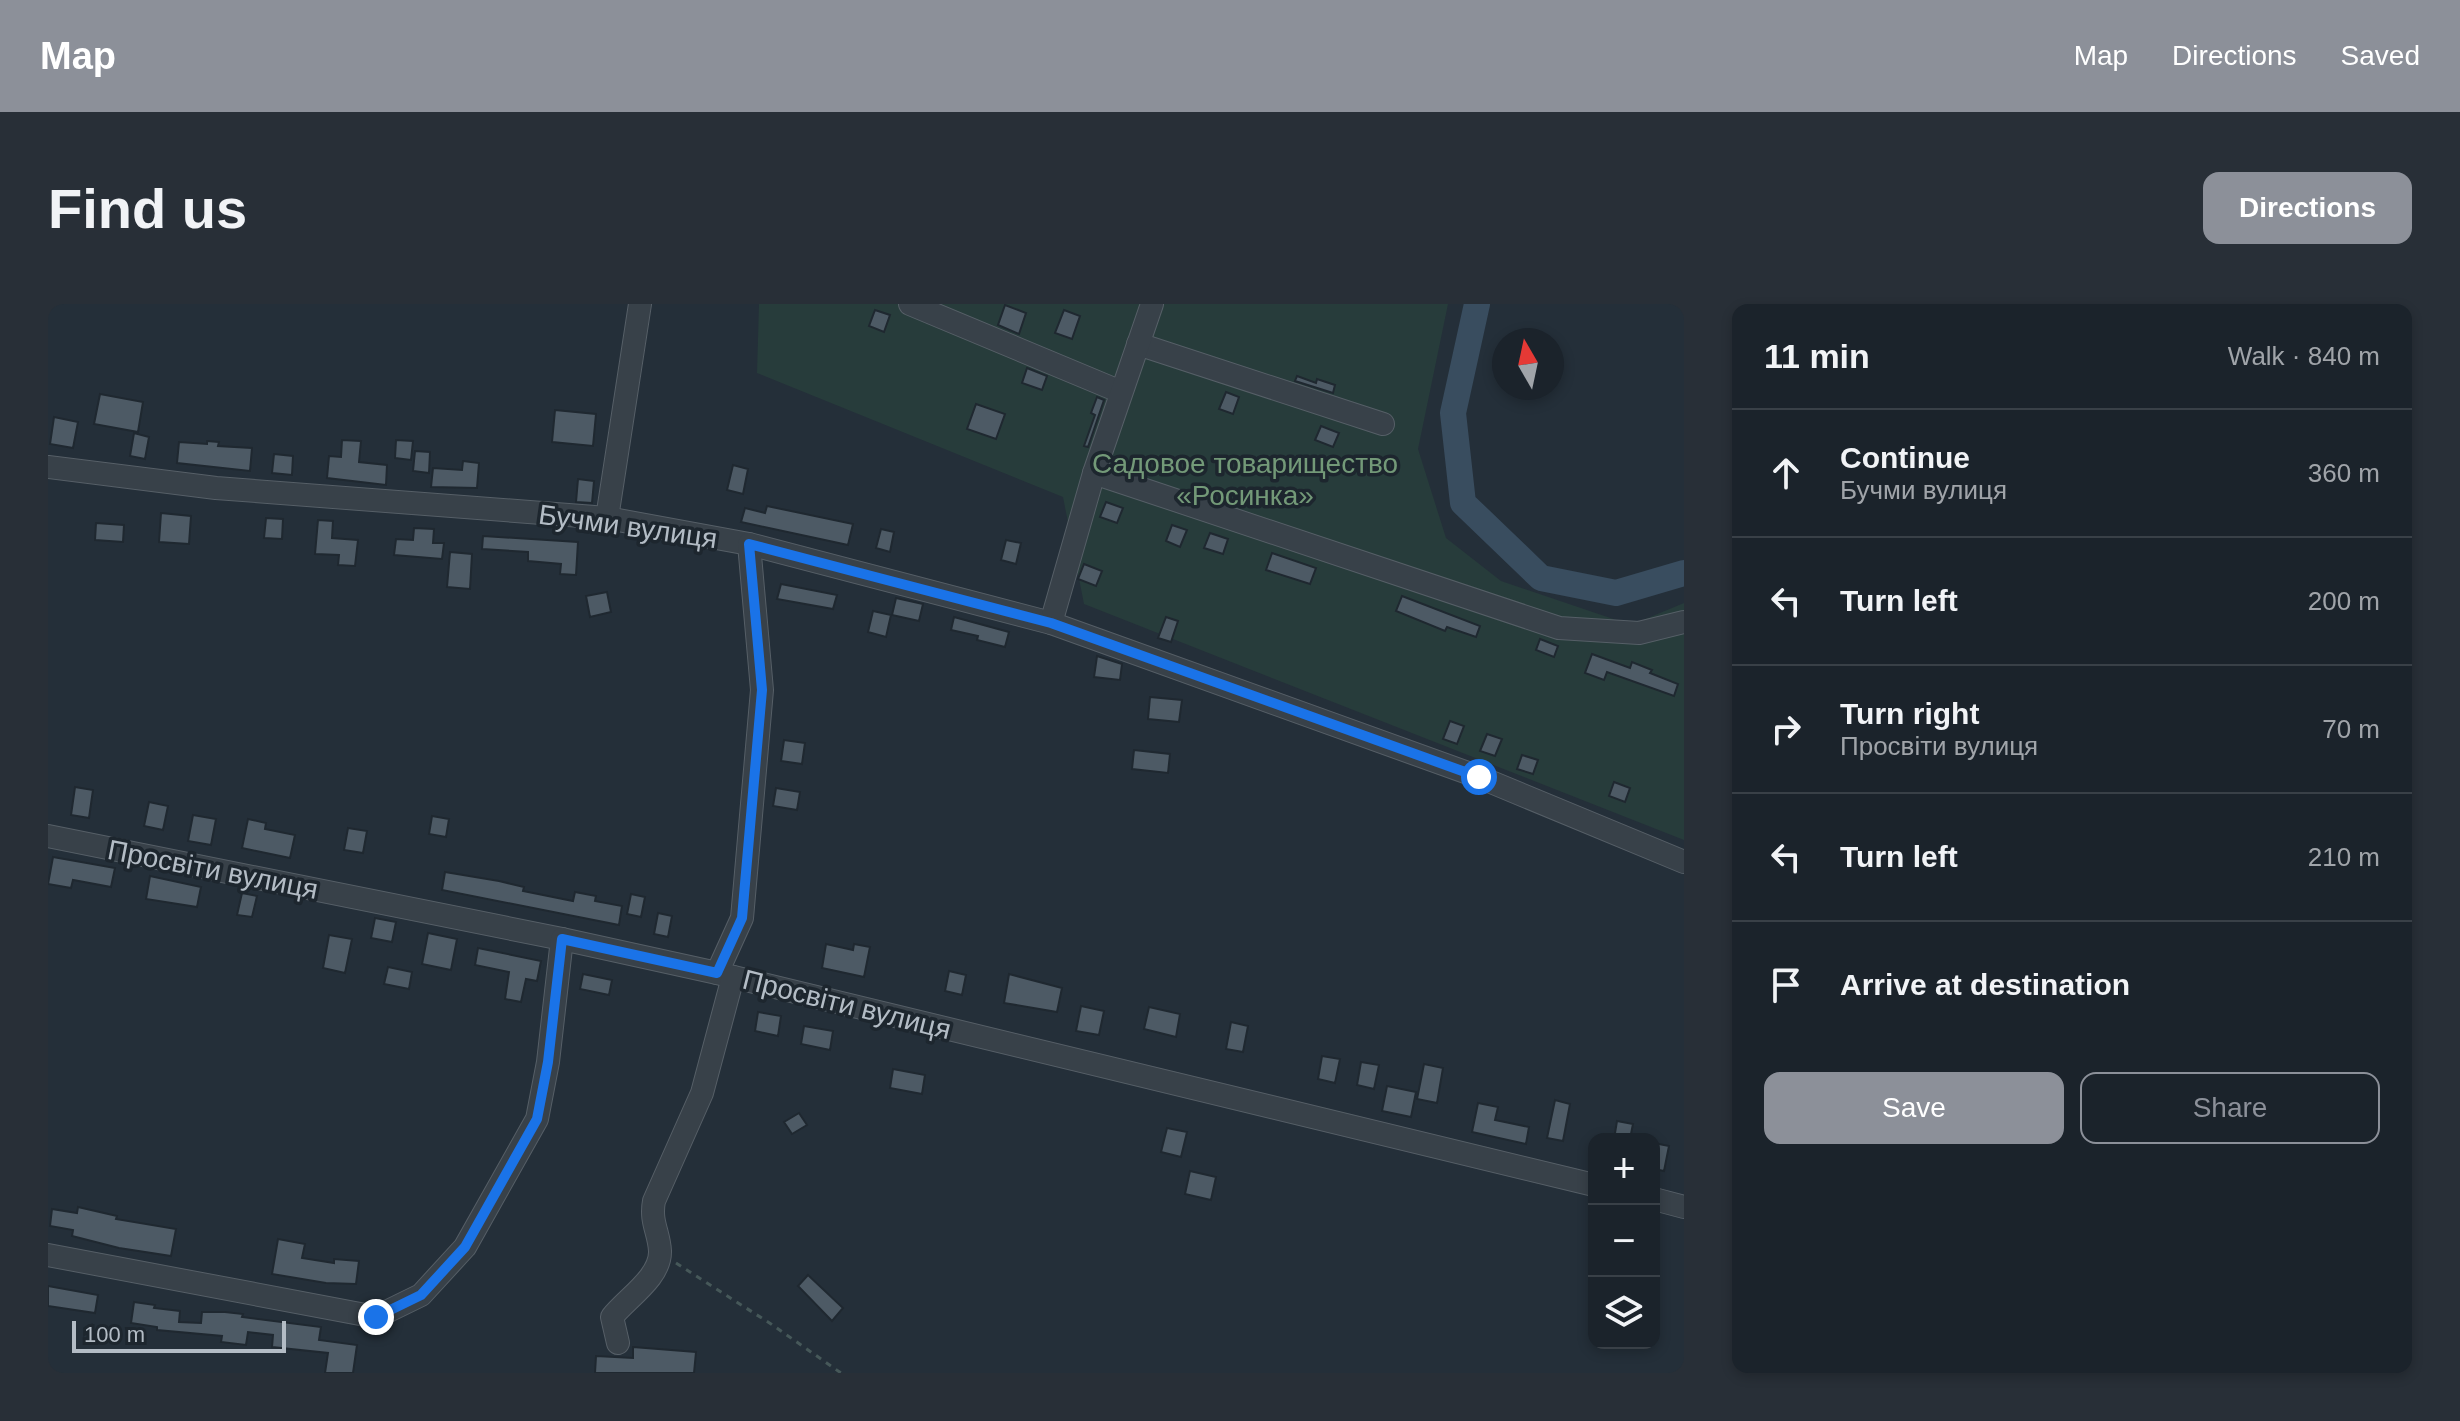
<!DOCTYPE html>
<html lang="en">
<head>
<meta charset="utf-8">
<style>
	:root { --surface:#1b232b; --page:#282f37; --text:#f1f3f6; --muted:#a0a4a9; --line:#394047; --accent:#8c9099 }
	body { margin:0; font-family:Arial,sans-serif; background:var(--page); color:var(--text) }
	.controls { position:absolute; right:24px; bottom:24px; display:grid; overflow:hidden; border-radius:16px; box-shadow:0 4px 12px #0003 }
	.controls button { width:72px; height:72px; display:grid; place-items:center; padding:0; border:0; border-bottom:2px solid var(--line); background:var(--surface); color:var(--text); font:40px sans-serif }
	.compass { position:absolute; left:1444px; top:24px; width:72px; height:72px; border-radius:50%; background:var(--surface); box-shadow:0 4px 12px #0003; rotate:351deg }
	.scale { position:absolute; left:24px; bottom:20px; width:214px; box-sizing:border-box; padding-left:8px; border:4px solid #b3bcc5; border-top:0; font-size:22px; line-height:28px; white-space:nowrap; color:#b3bcc5; -webkit-text-stroke:6px #1d262e; paint-order:stroke }
	.stop { position:absolute; width:24px; height:24px; margin:-18px; border:6px solid #1a73e8; border-radius:50%; background:#fff }
	.stop.end { background:#1a73e8; border-color:#fff; box-shadow:0 2px 8px #0008 }
	.list { margin:0; padding:0; list-style:none }
	h2 { display:flex; justify-content:space-between; align-items:center; height:104px; margin:0; padding:0 32px; font-size:34px }
	h2 small { font-size:26px; font-weight:400; color:var(--muted) }
	.list li { display:grid; grid-template-columns:52px 1fr auto; gap:24px; align-items:center; box-sizing:border-box; height:128px; padding:0 32px; border-top:2px solid var(--line) }
	.list b { display:block; font-size:30px; white-space:nowrap }
	.list p { margin:0; font-size:26px; white-space:nowrap; color:var(--muted) }
	.list em { font-size:26px; font-style:normal; color:var(--muted) }
	.actions { display:flex; gap:16px; padding:24px 32px }
	.actions a { flex:1; padding:18px 0; border:2px solid var(--accent); border-radius:16px; text-align:center; font-size:28px; color:var(--accent) }
	.actions .main { background:var(--accent); color:#fff }
	.icon { flex:none; width:44px; height:44px; fill:none; stroke:currentColor; stroke-width:2; stroke-linecap:round; stroke-linejoin:round }
	.map { position:relative; flex:none; width:1636px; height:1069px; overflow:hidden; border-radius:16px }
	header { display:flex; align-items:center; gap:48px; box-sizing:border-box; height:112px; padding:0 40px; background:var(--accent); color:#fff }
	header strong { font-size:38px }
	nav { display:flex; gap:44px; margin-inline-start:auto; font-size:28px }
	.intro { display:flex; align-items:center; justify-content:space-between; box-sizing:border-box; height:192px; padding:0 48px }
	h1 { margin:0; font-size:56px }
	.button { padding:20px 36px; border-radius:16px; background:var(--accent); color:#fff; font-size:28px; font-weight:700 }
	main { display:flex; gap:48px; padding:0 48px }
	aside { flex:1; background:var(--surface); border-radius:16px; box-shadow:0 4px 12px #0003 }
	.map>svg:first-child { display:block }
</style>
</head>
<body>
<header>
<strong>Map</strong>
<nav><a>Map</a><a>Directions</a><a>Saved</a></nav>
</header>
<div class="intro"><h1>Find us</h1><a class="button">Directions</a></div>
<main>
<div class="map">
<svg width="1636" height="1069" viewBox="0 0 1636 1069">
	<rect width="100%" height="100%" fill="#242f39"/>
	<path fill="#273c3b" d="M711 0H1400L1370 145 1398 234 1453 277 1583 321 1636 299V536L1036 300 1015 193 709 69Z"/>
	<g fill="none" stroke-linecap="round" stroke-linejoin="round">
		<path stroke="#394d5f" stroke-width="26" d="M1429 0 1405 109 1415 199 1493 274 1568 289 1636 269"/>
	</g>
	<g fill="#4d5a65" stroke="#1f2830" stroke-width="2">
		<path d="M957 1 978 9 971 30 950 21Z"/>
		<path d="M827 6 842 11 836 28 821 22Z"/>
		<path d="M1016 6 1032 12 1024 35 1007 29Z"/>
		<path d="M979 64 999 72 994 86 974 79Z"/>
		<path d="M1249 72 1268 79 1269 75 1287 81 1285 89 1247 77Z"/>
		<path d="M1178 88 1191 93 1185 110 1171 105Z"/>
		<path d="M52 90 95 98 90 128 46 120Z"/>
		<path d="M1049 93 1056 96 1040 143 1036 142 1047 111 1043 109Z"/>
		<path d="M928 100 957 110 948 135 919 125Z"/>
		<path d="M507 106 548 110 545 142 504 138Z"/>
		<path d="M6 113 30 118 25 144 2 140Z"/>
		<path d="M1273 122 1291 129 1285 143 1267 136Z"/>
		<path d="M86 129 101 133 97 155 82 152Z"/>
		<path d="M294 136 313 137 311 158 339 161 338 181 279 174 281 152 293 153Z"/>
		<path d="M348 136 365 137 363 156 347 154Z"/>
		<path d="M159 137 171 138 170 142 204 144 202 167 129 159 131 138 159 140Z"/>
		<path d="M367 147 382 148 381 169 365 167Z"/>
		<path d="M226 150 245 152 244 171 224 169Z"/>
		<path d="M415 157 431 159 429 184 383 183 385 164 414 166Z"/>
		<path d="M685 161 700 165 695 190 679 186Z"/>
		<path d="M530 175 546 177 544 199 528 198Z"/>
		<path d="M1058 198 1075 204 1069 219 1052 213Z"/>
		<path d="M719 202 805 220 800 241 693 218 697 204 717 209Z"/>
		<path d="M113 209 143 212 141 240 111 238Z"/>
		<path d="M218 214 235 215 234 235 216 234Z"/>
		<path d="M270 216 285 217 284 234 310 236 307 262 290 261 291 251 267 250Z"/>
		<path d="M48 219 76 221 75 238 47 236Z"/>
		<path d="M1124 221 1139 226 1132 243 1118 237Z"/>
		<path d="M366 224 386 225 385 239H396L394 255 346 251 348 235 365 236Z"/>
		<path d="M833 225 846 228 842 248 828 244Z"/>
		<path d="M1162 229 1180 235 1175 250 1156 244Z"/>
		<path d="M435 232 530 238 528 271 512 270 513 260 480 257V248L434 245Z"/>
		<path d="M958 236 973 239 968 260 953 256Z"/>
		<path d="M402 248 424 250 422 285 399 283Z"/>
		<path d="M1224 249 1268 264 1262 280 1218 266Z"/>
		<path d="M1036 260 1054 267 1048 282 1030 275Z"/>
		<path d="M733 280 789 291 785 305 729 295Z"/>
		<path d="M559 288 563 308 542 313 538 292Z"/>
		<path d="M1354 292 1432 322 1428 333 1399 323 1397 327 1348 307Z"/>
		<path d="M848 294 875 300 871 317 844 311Z"/>
		<path d="M825 307 843 311 838 333 820 328Z"/>
		<path d="M906 313 961 328 957 343 929 336 930 332 903 326Z"/>
		<path d="M1118 313 1130 317 1123 338 1110 334Z"/>
		<path d="M1492 335 1510 342 1506 353 1488 346Z"/>
		<path d="M1544 350 1582 364 1584 358 1604 366 1602 369 1630 380 1626 392 1559 368 1556 376 1537 369Z"/>
		<path d="M1049 352 1074 360 1072 376 1046 373Z"/>
		<path d="M1102 393 1134 396 1131 418 1100 415Z"/>
		<path d="M1402 417 1416 422 1409 440 1395 435Z"/>
		<path d="M1439 430 1454 435 1447 452 1432 447Z"/>
		<path d="M736 436 757 439 754 460 733 457Z"/>
		<path d="M1086 446 1122 450 1120 469 1084 465Z"/>
		<path d="M1474 451 1490 456 1485 470 1469 465Z"/>
		<path d="M1566 478 1582 484 1577 498 1561 492Z"/>
		<path d="M27 483 45 486 41 514 23 511Z"/>
		<path d="M728 484 752 488 749 506 725 502Z"/>
		<path d="M101 498 120 502 115 526 96 522Z"/>
		<path d="M145 511 168 515 163 541 140 537Z"/>
		<path d="M384 512 401 515 398 533 381 530Z"/>
		<path d="M200 515 218 519 217 525 247 531 242 554 194 544Z"/>
		<path d="M300 524 319 527 315 549 296 546Z"/>
		<path d="M5 553 67 564 63 583 25 576 23 584 0 580Z"/>
		<path d="M397 568 451 577 476 583 475 587 525 597 527 588 548 592 547 597 574 602 571 621 394 586Z"/>
		<path d="M102 572 153 583 149 603 98 595Z"/>
		<path d="M194 589 209 592 204 613 189 611Z"/>
		<path d="M583 590 597 593 593 613 579 610Z"/>
		<path d="M610 609 624 612 620 633 606 630Z"/>
		<path d="M327 614 348 618 344 638 323 634Z"/>
		<path d="M380 629 409 635 403 666 374 660Z"/>
		<path d="M281 631 304 635 297 669 275 664Z"/>
		<path d="M778 640 805 646 806 640 822 643 816 673 774 664Z"/>
		<path d="M430 644 493 657 489 677 478 675 473 698 457 695 461 668 427 661Z"/>
		<path d="M340 663 364 668 361 685 336 680Z"/>
		<path d="M901 667 918 671 914 691 897 687Z"/>
		<path d="M535 670 564 676 561 691 532 685Z"/>
		<path d="M961 670 1014 684 1009 708 956 699Z"/>
		<path d="M1033 702 1056 707 1051 731 1028 727Z"/>
		<path d="M1101 703 1132 710 1128 733 1096 725Z"/>
		<path d="M710 708 733 712 730 732 707 727Z"/>
		<path d="M1183 718 1200 722 1195 748 1178 745Z"/>
		<path d="M756 722 785 727 782 746 753 740Z"/>
		<path d="M1274 752 1292 755 1287 779 1270 775Z"/>
		<path d="M1313 758 1331 761 1326 785 1309 781Z"/>
		<path d="M1376 760 1395 764 1389 799 1369 795Z"/>
		<path d="M845 765 877 771 874 790 842 784Z"/>
		<path d="M1339 782 1368 788 1363 813 1334 807Z"/>
		<path d="M1507 796 1522 800 1515 837 1499 834Z"/>
		<path d="M1430 799 1450 803 1447 816 1481 823 1478 840 1424 828Z"/>
		<path d="M751 809 759 821 744 830 736 818Z"/>
		<path d="M1569 817 1585 820 1582 835H1566Z"/>
		<path d="M1119 824 1139 828 1133 853 1113 848Z"/>
		<path d="M1606 839 1621 842 1616 867 1606 865Z"/>
		<path d="M1142 867 1168 873 1163 896 1137 890Z"/>
		<path d="M30 903 69 912 68 915 128 925 123 952 71 944 24 932 25 926 2 922 4 905 29 909Z"/>
		<path d="M230 935 257 940 254 954 286 959V955L311 957 308 980 278 979 224 970Z"/>
		<path d="M760 971 795 1004 784 1017 750 982Z"/>
		<path d="M0 982 50 991 47 1009 0 1002Z"/>
		<path d="M86 998 107 1001 106 1004 132 1007 131 1018 153 1019 154 1008H177L195 1010 194 1013 273 1023 271 1036 309 1041 305 1069H277L280 1049 224 1043 225 1031 200 1028 198 1041 173 1038 174 1032 109 1026V1023L83 1019Z"/>
		<path d="M585 1043 648 1048 646 1069H547L548 1052 585 1054Z"/>
	</g>
	<g fill="none" stroke-linecap="round" stroke-linejoin="round">
		<defs>
			<g id="minor">
				<path d="M862 0 1073 88"/>
				<path d="M1090 40 1335 120"/>
				<path d="M0 163 168 184 559 214 701 240 1003 319 1431 473 1636 558"/>
				<path d="M1046 169 1511 324 1591 329 1636 318"/>
				<path d="M559 214 592 0"/>
				<path d="M1003 319 1046 169 1104 0"/>
				<path d="M0 532 514 635 669 669 1546 881"/>
				<path d="M669 669 694 614 714 386 701 240"/>
				<path d="M1606 895 1636 903"/>
				<path d="M0 951 328 1013 373 991 417 943 489 815 500 758 514 635"/>
				<path d="M570 1039 564 1013C579 994 613 973 612 947 611 928 602 918 606 897L654 789 685 673"/>
			</g>
		</defs>
		<use href="#minor" stroke="#565f67" stroke-width="24"/>
		<path stroke="#465859" stroke-width="3" stroke-dasharray="6 6" stroke-linecap="butt" d="M628 959 723 1020 793 1069"/>
		<use href="#minor" stroke="#384149" stroke-width="22"/>
	</g>
	<g fill="none" stroke-linecap="round" stroke-linejoin="round">
		<path stroke="#1a73e8" stroke-width="10" d="M328 1013 373 991 417 943 489 815 500 758 514 635 669 669 694 614 714 386 701 240 1003 319 1431 473"/>
	</g>
	<g text-anchor="middle" stroke-width="7" stroke-linejoin="round" paint-order="stroke">
		<g font-size="28" fill="#739978" stroke="#1d262e">
			<text x="1197" y="169">Садовое товарищество<tspan x="1197" dy="32">«Росинка»</tspan></text>
		</g>
		<g font-size="28" fill="#b3bcc5" stroke="#1d262e">
			<text transform="translate(580 222) rotate(8)" y="10">Бучми вулиця</text>
			<text transform="translate(165 565) rotate(11)" y="10">Просвіти вулиця</text>
			<text transform="translate(799 700) rotate(14)" y="10">Просвіти вулиця</text>
		</g>
	</g>
</svg>
<div class="controls">
<button>+</button>
<button>−</button>
<button><svg class="icon" aria-label="layers" viewBox="0 0 24 24"><path d="M12 4l9 5-9 5-9-5zM3 14l9 5 9-5"/></svg></button>
</div>
<svg class="compass" viewBox="-18 -18 36 36"><path d="M0-13l5 13h-10z" fill="#e53935"/><path d="M0 13l5-13h-10z" fill="#a0a4a9"/></svg>
<div class="scale">100 m</div>
<div class="stop" style="left:1431px;top:473px"></div>
<div class="stop end" style="left:328px;top:1013px"></div>
</div>
<aside>
<h2>11 min<small>Walk · 840 m</small></h2>
<ul class="list">
<li><svg class="icon" aria-label="ahead" viewBox="0 0 24 24"><path d="M12 20V5M6 11l6-6 6 6"/></svg><div><b>Continue</b><p>Бучми вулиця</p></div><em>360 m</em></li>
<li><svg class="icon" aria-label="left" viewBox="0 0 24 24"><path d="M17 20v-9H6M10 6l-5 5 5 5"/></svg><div><b>Turn left</b></div><em>200 m</em></li>
<li><svg class="icon" aria-label="right" viewBox="0 0 24 24"><path d="M7 20v-9h11M14 6l5 5-5 5"/></svg><div><b>Turn right</b><p>Просвіти вулиця</p></div><em>70 m</em></li>
<li><svg class="icon" aria-label="left" viewBox="0 0 24 24"><path d="M17 20v-9H6M10 6l-5 5 5 5"/></svg><div><b>Turn left</b></div><em>210 m</em></li>
<li><svg class="icon" aria-label="arrive" viewBox="0 0 24 24"><path d="M6 21V4h12l-3 4 3 4H6"/></svg><div><b>Arrive at destination</b></div></li>
</ul>
<div class="actions"><a class="main">Save</a><a>Share</a></div>
</aside>
</main>
</body>
</html>
